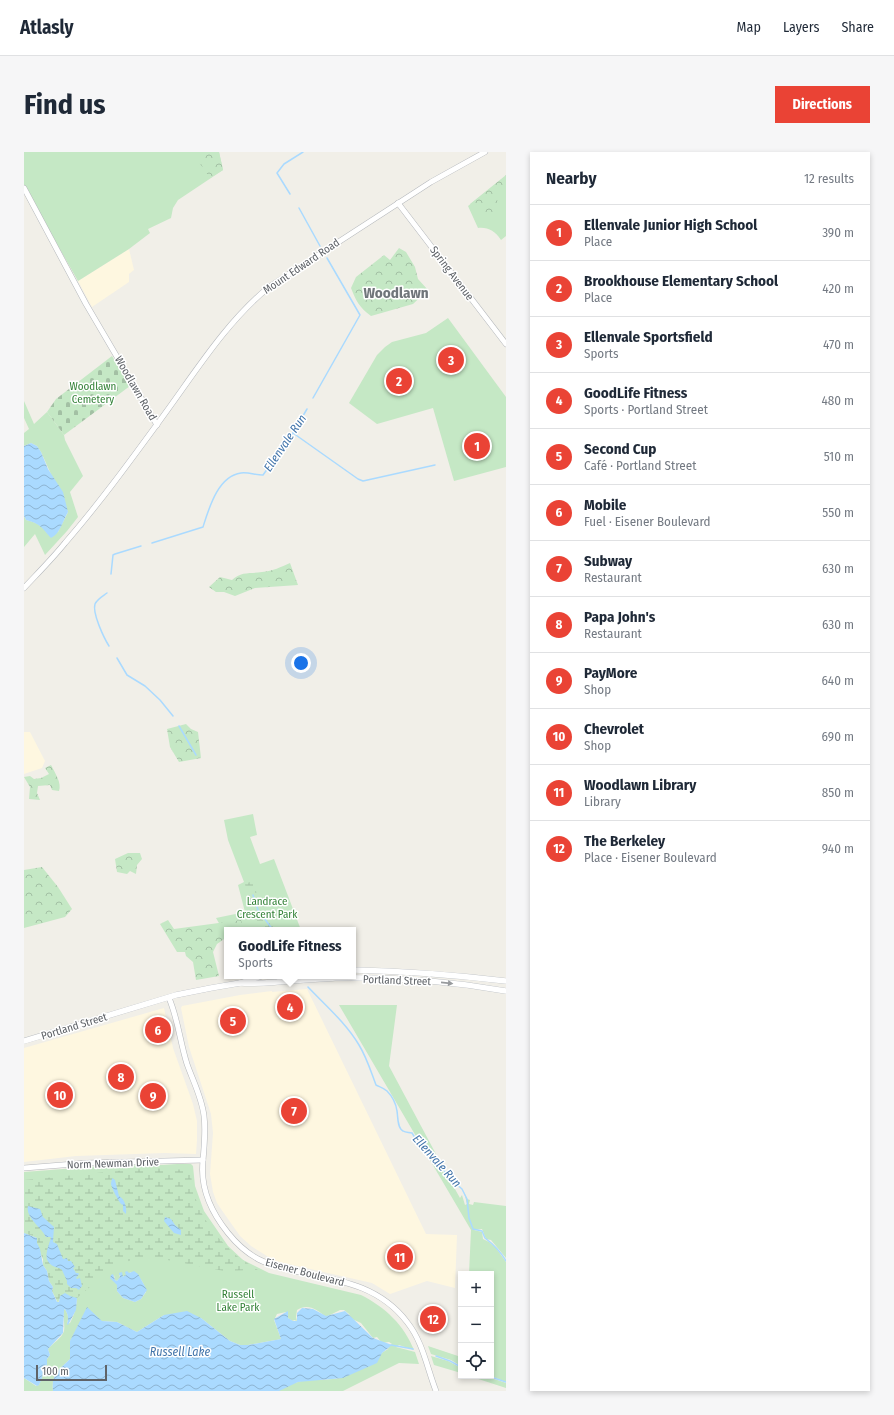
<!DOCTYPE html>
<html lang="en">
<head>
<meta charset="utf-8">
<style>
	:root { --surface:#fff; --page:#f6f6f7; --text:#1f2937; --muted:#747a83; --line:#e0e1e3; --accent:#ea4335 }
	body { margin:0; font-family:"Fira Sans Condensed",sans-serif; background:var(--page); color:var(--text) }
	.controls { position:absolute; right:12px; bottom:12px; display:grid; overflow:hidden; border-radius:0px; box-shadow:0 2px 6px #0003 }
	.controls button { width:36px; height:36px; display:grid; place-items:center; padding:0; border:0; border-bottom:1px solid var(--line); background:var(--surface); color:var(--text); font:20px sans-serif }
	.scale { position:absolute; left:12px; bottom:10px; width:71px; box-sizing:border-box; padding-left:4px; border:2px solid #5f6368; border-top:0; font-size:11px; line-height:14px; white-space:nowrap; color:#5f6368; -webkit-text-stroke:3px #fff; paint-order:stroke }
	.you { position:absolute; left:277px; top:511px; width:14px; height:14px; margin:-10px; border:3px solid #fff; border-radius:50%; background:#1a73e8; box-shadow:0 0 0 6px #1a73e833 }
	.badge { display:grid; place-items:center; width:26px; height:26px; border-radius:50%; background:var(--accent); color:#fff; font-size:13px; font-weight:700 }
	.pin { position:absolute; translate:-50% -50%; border:2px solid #fff; box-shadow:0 1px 4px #0006 }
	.popup { position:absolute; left:200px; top:775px; width:132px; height:52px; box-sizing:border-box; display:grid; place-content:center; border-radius:0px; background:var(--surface); filter:drop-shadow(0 1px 3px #0005); font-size:13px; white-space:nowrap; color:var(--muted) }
	.popup b { font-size:15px; color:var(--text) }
	.popup::after { content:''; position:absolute; left:50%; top:100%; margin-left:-8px; border:8px solid transparent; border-top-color:var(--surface) }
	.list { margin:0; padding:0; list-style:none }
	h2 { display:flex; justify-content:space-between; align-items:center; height:52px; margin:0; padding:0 16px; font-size:17px }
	h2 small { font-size:13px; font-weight:400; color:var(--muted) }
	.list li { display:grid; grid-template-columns:26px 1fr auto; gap:12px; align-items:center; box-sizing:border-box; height:56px; padding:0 16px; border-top:1px solid var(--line) }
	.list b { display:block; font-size:15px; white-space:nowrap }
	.list p { margin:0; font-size:13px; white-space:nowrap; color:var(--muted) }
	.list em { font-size:13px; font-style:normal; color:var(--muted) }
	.icon { flex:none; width:22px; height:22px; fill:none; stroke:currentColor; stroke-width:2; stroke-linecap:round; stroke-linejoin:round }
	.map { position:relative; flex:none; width:482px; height:1239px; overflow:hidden; border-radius:0px }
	header { display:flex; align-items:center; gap:24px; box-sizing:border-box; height:56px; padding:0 20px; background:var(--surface); border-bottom:1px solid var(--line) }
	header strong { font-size:19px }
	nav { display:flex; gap:22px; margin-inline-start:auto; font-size:14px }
	.intro { display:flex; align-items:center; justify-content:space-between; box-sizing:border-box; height:96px; padding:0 24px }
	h1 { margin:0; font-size:28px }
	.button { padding:10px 18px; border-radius:0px; background:var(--accent); color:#fff; font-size:14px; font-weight:700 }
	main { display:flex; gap:24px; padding:0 24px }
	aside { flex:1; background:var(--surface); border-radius:0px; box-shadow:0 2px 6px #0003 }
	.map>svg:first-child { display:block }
</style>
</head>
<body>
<header>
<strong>Atlasly</strong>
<nav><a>Map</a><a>Layers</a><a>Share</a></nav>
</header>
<div class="intro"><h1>Find us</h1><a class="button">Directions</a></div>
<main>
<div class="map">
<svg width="482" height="1239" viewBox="0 0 482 1239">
	<defs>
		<pattern id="forest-crowns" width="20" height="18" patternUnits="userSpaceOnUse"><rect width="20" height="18" fill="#c5e8c5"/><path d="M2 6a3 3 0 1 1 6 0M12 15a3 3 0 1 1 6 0" fill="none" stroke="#a3c0a4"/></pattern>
		<pattern id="wetland-marsh" width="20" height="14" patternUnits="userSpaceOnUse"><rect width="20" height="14" fill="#c5e8c5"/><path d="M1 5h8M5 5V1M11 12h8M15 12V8" fill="none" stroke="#a3c0a4"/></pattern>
		<pattern id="cemetery-stones" width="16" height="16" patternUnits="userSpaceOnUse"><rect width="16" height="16" fill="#c5e8c5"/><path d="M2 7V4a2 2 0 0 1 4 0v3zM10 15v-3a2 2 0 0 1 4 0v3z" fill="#a3c0a4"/></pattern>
		<pattern id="water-waves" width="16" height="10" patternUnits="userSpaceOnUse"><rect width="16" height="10" fill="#aadaff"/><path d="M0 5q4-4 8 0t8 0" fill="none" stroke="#8eb4d2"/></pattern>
	</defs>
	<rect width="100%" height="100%" fill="#f1efe8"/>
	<g fill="#fef7e0">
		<path d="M105 97 110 118 105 122V130L68 155 54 129Z"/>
		<path d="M0 580H6L21 609 18 616 0 622Z"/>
		<path d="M283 837 402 1082 433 1083 431 1136 403 1129 366 1142 348 1131 251 1109 227 1094 216 1084 197 1057 193 1051 189 1040 186 1022 189 981 187 962 165 895 157 856 158 854 216 843 248 839V840Z"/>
		<path d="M140 856 149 896 169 952 173 969V988L172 1002 141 1001 52 1004 0 1010V896Z"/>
	</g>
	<g fill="#c5e8c5" fill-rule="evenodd">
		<path d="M0 0H195L199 18 154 48 149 56 147 66 124 77 126 81 105 97 54 129 0 34Z"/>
		<path d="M482 25V84L477 88C471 79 464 75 454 76L444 54Z"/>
		<path d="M424 166 482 245V315L430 329 409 256 353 272 325 251 353 203 361 195 368 190 402 181Z"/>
		<path d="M0 249 10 272 23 260 40 283 41 288 59 324 46 340 54 365 43 379 21 403 11 382 0 395V364L2 368C11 370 18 373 23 381L34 380 44 360 17 300 13 294 7 291 0 294V281L5 277 0 266Z"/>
		<path d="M229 662 233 683 226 685 236 712 250 707 277 778H203V785L192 766 221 760 214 733 220 730 204 688 200 668Z"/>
		<path d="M315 853H373L365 914 413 1004 411 1003 414 1006 420 1022 427 1030 436 1046 438 1043 441 1053 443 1052 440 1040 443 1047 446 1048 445 1052 449 1053 450 1050 482 1054V1106L467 1088 462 1087 458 1077 450 1078 458 1080 459 1087 465 1090 472 1096 482 1110V1230L467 1224V1122H445L447 1078Z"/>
		<path d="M153 1012H167L169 1014 171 1034 180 1059 204 1094 219 1108 245 1121 337 1143C361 1155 380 1173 390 1198L375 1193 372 1195 391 1200 395 1212 375 1211 319 1239H247L260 1234 281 1228H298L318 1226 364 1197 365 1194 368 1192 365 1190 358 1191 353 1185 349 1186 337 1171 328 1167 325 1162 320 1158H316L302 1165C293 1157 283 1151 273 1158L272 1165 273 1169 270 1168 269 1169 264 1166 262 1160 253 1162 250 1168 257 1187 224 1193H216L206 1189 177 1166 140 1163 113 1180 93 1170 78 1169 46 1189V1207C35 1218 27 1222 29 1239H0V1226L12 1234 15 1233 19 1222 18 1215 23 1213V1207L26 1203 24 1197C29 1191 38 1186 40 1179 41 1173 39 1165 40 1158L41 1157C44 1163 45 1165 43 1172L46 1171C51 1161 52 1157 53 1146L35 1147 17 1102 13 1086 0 1081V1020L78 1014 137 1013ZM107 1120C116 1124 120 1130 122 1140L117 1147 111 1150 99 1146 93 1139 94 1133 88 1127 90 1123 91 1128 93 1129 96 1125 95 1123 99 1125Z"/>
		<path d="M404 1194 437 1205V1214L427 1208 407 1202Z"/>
		<path d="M407 1204 424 1209 437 1216V1221L410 1213Z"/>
		<path d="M445 1224C460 1224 468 1226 482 1231V1236Z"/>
	</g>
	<g fill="url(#forest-crowns)">
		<path d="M168 0H195L199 18 186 26Z"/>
		<path d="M482 23V35L481 34 476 35 471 40 475 55 467 65H464L461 68 446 52Z"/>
		<path d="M375 96 382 100 391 115 394 127 404 138 389 152 347 164C335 155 332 149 327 136L332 125 360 103 366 108Z"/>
		<path d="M266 411 274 433 231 436 211 444 200 440H192L185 435 196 425 208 428C217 419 227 422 238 420 249 419 257 415 266 411Z"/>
		<path d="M162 572 167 577 174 580 177 606 155 610 146 595 143 577Z"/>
		<path d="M27 613C31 621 38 631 35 639L28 638 26 633 14 634 13 641 16 648 5 647 6 635 0 625 6 624 10 627 17 626 25 622 21 616Z"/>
		<path d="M104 701H116L118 707 113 713 112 722 106 719 103 722 93 720 91 707Z"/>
		<path d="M18 715 34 735 48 757 41 765 0 776V718Z"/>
		<path d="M144 768 150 777 217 768 220 778H203V785L193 792 189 800 195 824 172 828 169 810 162 804 161 800H153L136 772Z"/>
	</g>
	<g fill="url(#wetland-marsh)">
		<path d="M231 728 232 739 234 747 238 751 247 766H245L254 778H233V768L226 756 221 732Z"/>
		<path d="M124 1016 166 1018 170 1041 175 1057 189 1080 210 1102 234 1118 200 1119 138 1107H116L94 1111 53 1146 46 1144 41 1141 37 1143 34 1151 28 1139 29 1135 25 1129 23 1119 19 1113V1107L12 1089 13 1085 0 1081V1028Z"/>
	</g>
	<path fill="url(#cemetery-stones)" d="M88 204 106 234 40 283 23 260 32 247Z"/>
	<g fill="url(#water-waves)">
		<path d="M7 291 13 294 17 300 24 317 39 340 44 360C39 368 36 382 27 386 18 376 17 372 2 368L0 364V294Z"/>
		<path d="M88 1026 91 1028 95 1044C101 1047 103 1056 102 1062L99 1059V1053L97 1052C94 1048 88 1037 87 1032 87 1030 88 1028 88 1026Z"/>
		<path d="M4 1054 16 1057 19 1065 30 1075 29 1090 33 1092 39 1107 43 1106 44 1109H47L51 1115 49 1116 52 1121H54L55 1122 52 1126 53 1127 56 1126 58 1134 55 1138 52 1136H47L43 1132V1129L38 1118C35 1115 32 1116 29 1114 17 1107 25 1095 27 1085H22C17 1075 1 1065 4 1054Z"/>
		<path d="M141 1065 147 1067 151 1073 157 1078V1083L150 1081 140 1069Z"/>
		<path d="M0 1081 13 1086V1091L16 1097 19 1113 23 1119 25 1129 29 1135 28 1139 33 1150H35L36 1144 41 1141 46 1144 53 1146 52 1158 44 1173 43 1172C45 1166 44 1163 41 1157L40 1158 39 1181 24 1197 26 1203 23 1207V1213L18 1215C20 1222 18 1227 15 1233L13 1234 0 1226Z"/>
		<path d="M103 1119 105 1121 110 1119 114 1122 123 1138 117 1147 111 1150 99 1146 93 1139V1133L86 1126 87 1123 89 1122 91 1128 93 1129 96 1125 95 1121 98 1120 99 1125 101 1123 102 1124 101 1120Z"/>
		<path d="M63 1155 78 1169 93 1170 113 1180 140 1163 163 1159 177 1166 206 1189 216 1193H224L257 1187 250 1167 264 1159V1166L269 1169H273V1161L278 1156 289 1157 302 1164 321 1159 349 1186 368 1193 358 1201 353 1211 319 1226 274 1230 255 1239H29C27 1222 35 1218 46 1207V1189Z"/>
	</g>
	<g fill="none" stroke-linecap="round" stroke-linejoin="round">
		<g stroke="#aadaff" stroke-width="1.5">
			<path d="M266 42 253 21 260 12 279 0"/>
			<path d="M275 56 296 94"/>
			<path d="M289 246 336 163 303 106"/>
			<path d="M269 281 334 327 339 329 411 313"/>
			<path d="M128 391 179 375C185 356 194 324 217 321 224 320 232 323 239 323L269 281 283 257"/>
			<path d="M87 422 89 403 91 402 117 394"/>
			<path d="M83 441C79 444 73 447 71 452 68 461 80 486 85 494"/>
			<path d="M93 506 103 523 121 534 136 548 149 564"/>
			<path d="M155 574 172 603"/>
			<path d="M229 743 234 758 249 778"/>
			<path d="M284 835C302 854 322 871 335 893 343 906 347 920 352 933 356 935 360 936 363 939 368 944 372 952 373 959 374 964 373 976 379 979 382 981 385 980 388 981L400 1000 418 1012 422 1023 438 1037 443 1047 445 1066 449 1077 458 1079 461 1086C469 1092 477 1100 482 1109"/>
			<path d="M367 1193 389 1197"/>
			<path d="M412 1204 426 1209 437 1215"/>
			<path d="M464 1224 482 1230"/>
		</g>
		<defs>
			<g id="tertiary">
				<path d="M0 36 62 152 133 273"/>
				<path d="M374 51 482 192"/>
				<path d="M0 436C14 421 28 407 41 391 74 353 104 312 134 271 169 224 200 172 245 135L407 30 461 0"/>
				<path d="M145 846C154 867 156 890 163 912 169 929 178 946 180 964 182 979 180 994 179 1009 176 1036 187 1060 204 1081 212 1091 223 1101 234 1107 245 1113 258 1116 271 1119 314 1128 355 1133 383 1170 399 1190 403 1216 412 1239"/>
				<path d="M0 1016 63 1011 179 1008"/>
			</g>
			<g id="secondary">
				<path d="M329 818C380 819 431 823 482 829"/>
				<path d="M216 831C229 832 240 831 253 830 272 828 292 827 311 826 369 825 425 829 482 839"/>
				<path d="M0 889 152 843 187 836 216 831 238 824"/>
			</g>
		</defs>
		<use href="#tertiary" stroke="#b5b8bc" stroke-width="6"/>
		<use href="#secondary" stroke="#b6babf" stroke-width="6"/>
		<use href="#tertiary" stroke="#fff" stroke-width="5"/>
		<use href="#secondary" stroke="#fff" stroke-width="5.5"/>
	</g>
	<defs><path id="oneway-solid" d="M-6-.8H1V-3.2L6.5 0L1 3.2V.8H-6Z"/></defs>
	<use fill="#979a9d" href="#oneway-solid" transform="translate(423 831) rotate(6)"/>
	<g text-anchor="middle" stroke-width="3" stroke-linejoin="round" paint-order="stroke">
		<g font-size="11" fill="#5f6368" stroke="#fff">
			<text transform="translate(277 114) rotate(-34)" y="4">Mount Edward Road</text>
			<text transform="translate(428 121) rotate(53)" y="4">Spring Avenue</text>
			<text transform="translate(112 236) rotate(60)" y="4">Woodlawn Road</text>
			<text transform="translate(373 828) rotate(2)" y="4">Portland Street</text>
			<text transform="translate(50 874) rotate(-17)" y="4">Portland Street</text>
			<text transform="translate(89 1011) rotate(-2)" y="4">Norm Newman Drive</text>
			<text transform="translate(281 1120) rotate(15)" y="4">Eisener Boulevard</text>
		</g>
		<g font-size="11" fill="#348238" stroke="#fff">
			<text x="69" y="238">Woodlawn<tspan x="69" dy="13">Cemetery</tspan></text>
			<text x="243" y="753">Landrace<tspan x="243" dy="13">Crescent Park</tspan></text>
			<text x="214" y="1146">Russell<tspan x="214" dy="13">Lake Park</tspan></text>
		</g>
		<g font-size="12" font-style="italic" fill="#4174aa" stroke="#fff">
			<text transform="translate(261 291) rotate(-56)" y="4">Ellenvale Run</text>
			<text transform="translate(413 1009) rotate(48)" y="4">Ellenvale Run</text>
			<text x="156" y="1204">Russell Lake</text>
		</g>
		<g font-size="15" font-weight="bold" fill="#70757a" stroke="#fff">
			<text x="372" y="146">Woodlawn</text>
		</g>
	</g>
</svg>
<div class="controls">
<button>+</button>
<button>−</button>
<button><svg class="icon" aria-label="locate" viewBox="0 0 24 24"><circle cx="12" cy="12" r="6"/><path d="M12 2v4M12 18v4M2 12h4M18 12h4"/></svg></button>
</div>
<div class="scale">100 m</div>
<div class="you"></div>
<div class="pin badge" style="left:453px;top:294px">1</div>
<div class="pin badge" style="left:375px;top:229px">2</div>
<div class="pin badge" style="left:427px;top:208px">3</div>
<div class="pin badge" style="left:266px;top:855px">4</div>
<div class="popup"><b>GoodLife Fitness</b>Sports</div>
<div class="pin badge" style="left:209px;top:869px">5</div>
<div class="pin badge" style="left:134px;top:878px">6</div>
<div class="pin badge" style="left:270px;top:959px">7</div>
<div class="pin badge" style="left:97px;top:925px">8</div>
<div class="pin badge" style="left:129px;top:944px">9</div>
<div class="pin badge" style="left:36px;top:943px">10</div>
<div class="pin badge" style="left:376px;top:1105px">11</div>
<div class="pin badge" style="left:409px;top:1167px">12</div>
</div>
<aside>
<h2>Nearby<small>12 results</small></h2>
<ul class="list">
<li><span class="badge">1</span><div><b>Ellenvale Junior High School</b><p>Place</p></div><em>390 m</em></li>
<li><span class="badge">2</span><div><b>Brookhouse Elementary School</b><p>Place</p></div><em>420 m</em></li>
<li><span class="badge">3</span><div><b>Ellenvale Sportsfield</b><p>Sports</p></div><em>470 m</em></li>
<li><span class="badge">4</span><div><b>GoodLife Fitness</b><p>Sports · Portland Street</p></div><em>480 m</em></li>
<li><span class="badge">5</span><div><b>Second Cup</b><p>Café · Portland Street</p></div><em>510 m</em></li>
<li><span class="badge">6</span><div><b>Mobile</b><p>Fuel · Eisener Boulevard</p></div><em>550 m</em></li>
<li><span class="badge">7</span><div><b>Subway</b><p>Restaurant</p></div><em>630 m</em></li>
<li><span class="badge">8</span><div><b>Papa John's</b><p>Restaurant</p></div><em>630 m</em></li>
<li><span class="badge">9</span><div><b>PayMore</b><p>Shop</p></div><em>640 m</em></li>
<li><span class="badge">10</span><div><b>Chevrolet</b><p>Shop</p></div><em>690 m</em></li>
<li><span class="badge">11</span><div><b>Woodlawn Library</b><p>Library</p></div><em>850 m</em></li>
<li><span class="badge">12</span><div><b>The Berkeley</b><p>Place · Eisener Boulevard</p></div><em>940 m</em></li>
</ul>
</aside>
</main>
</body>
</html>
